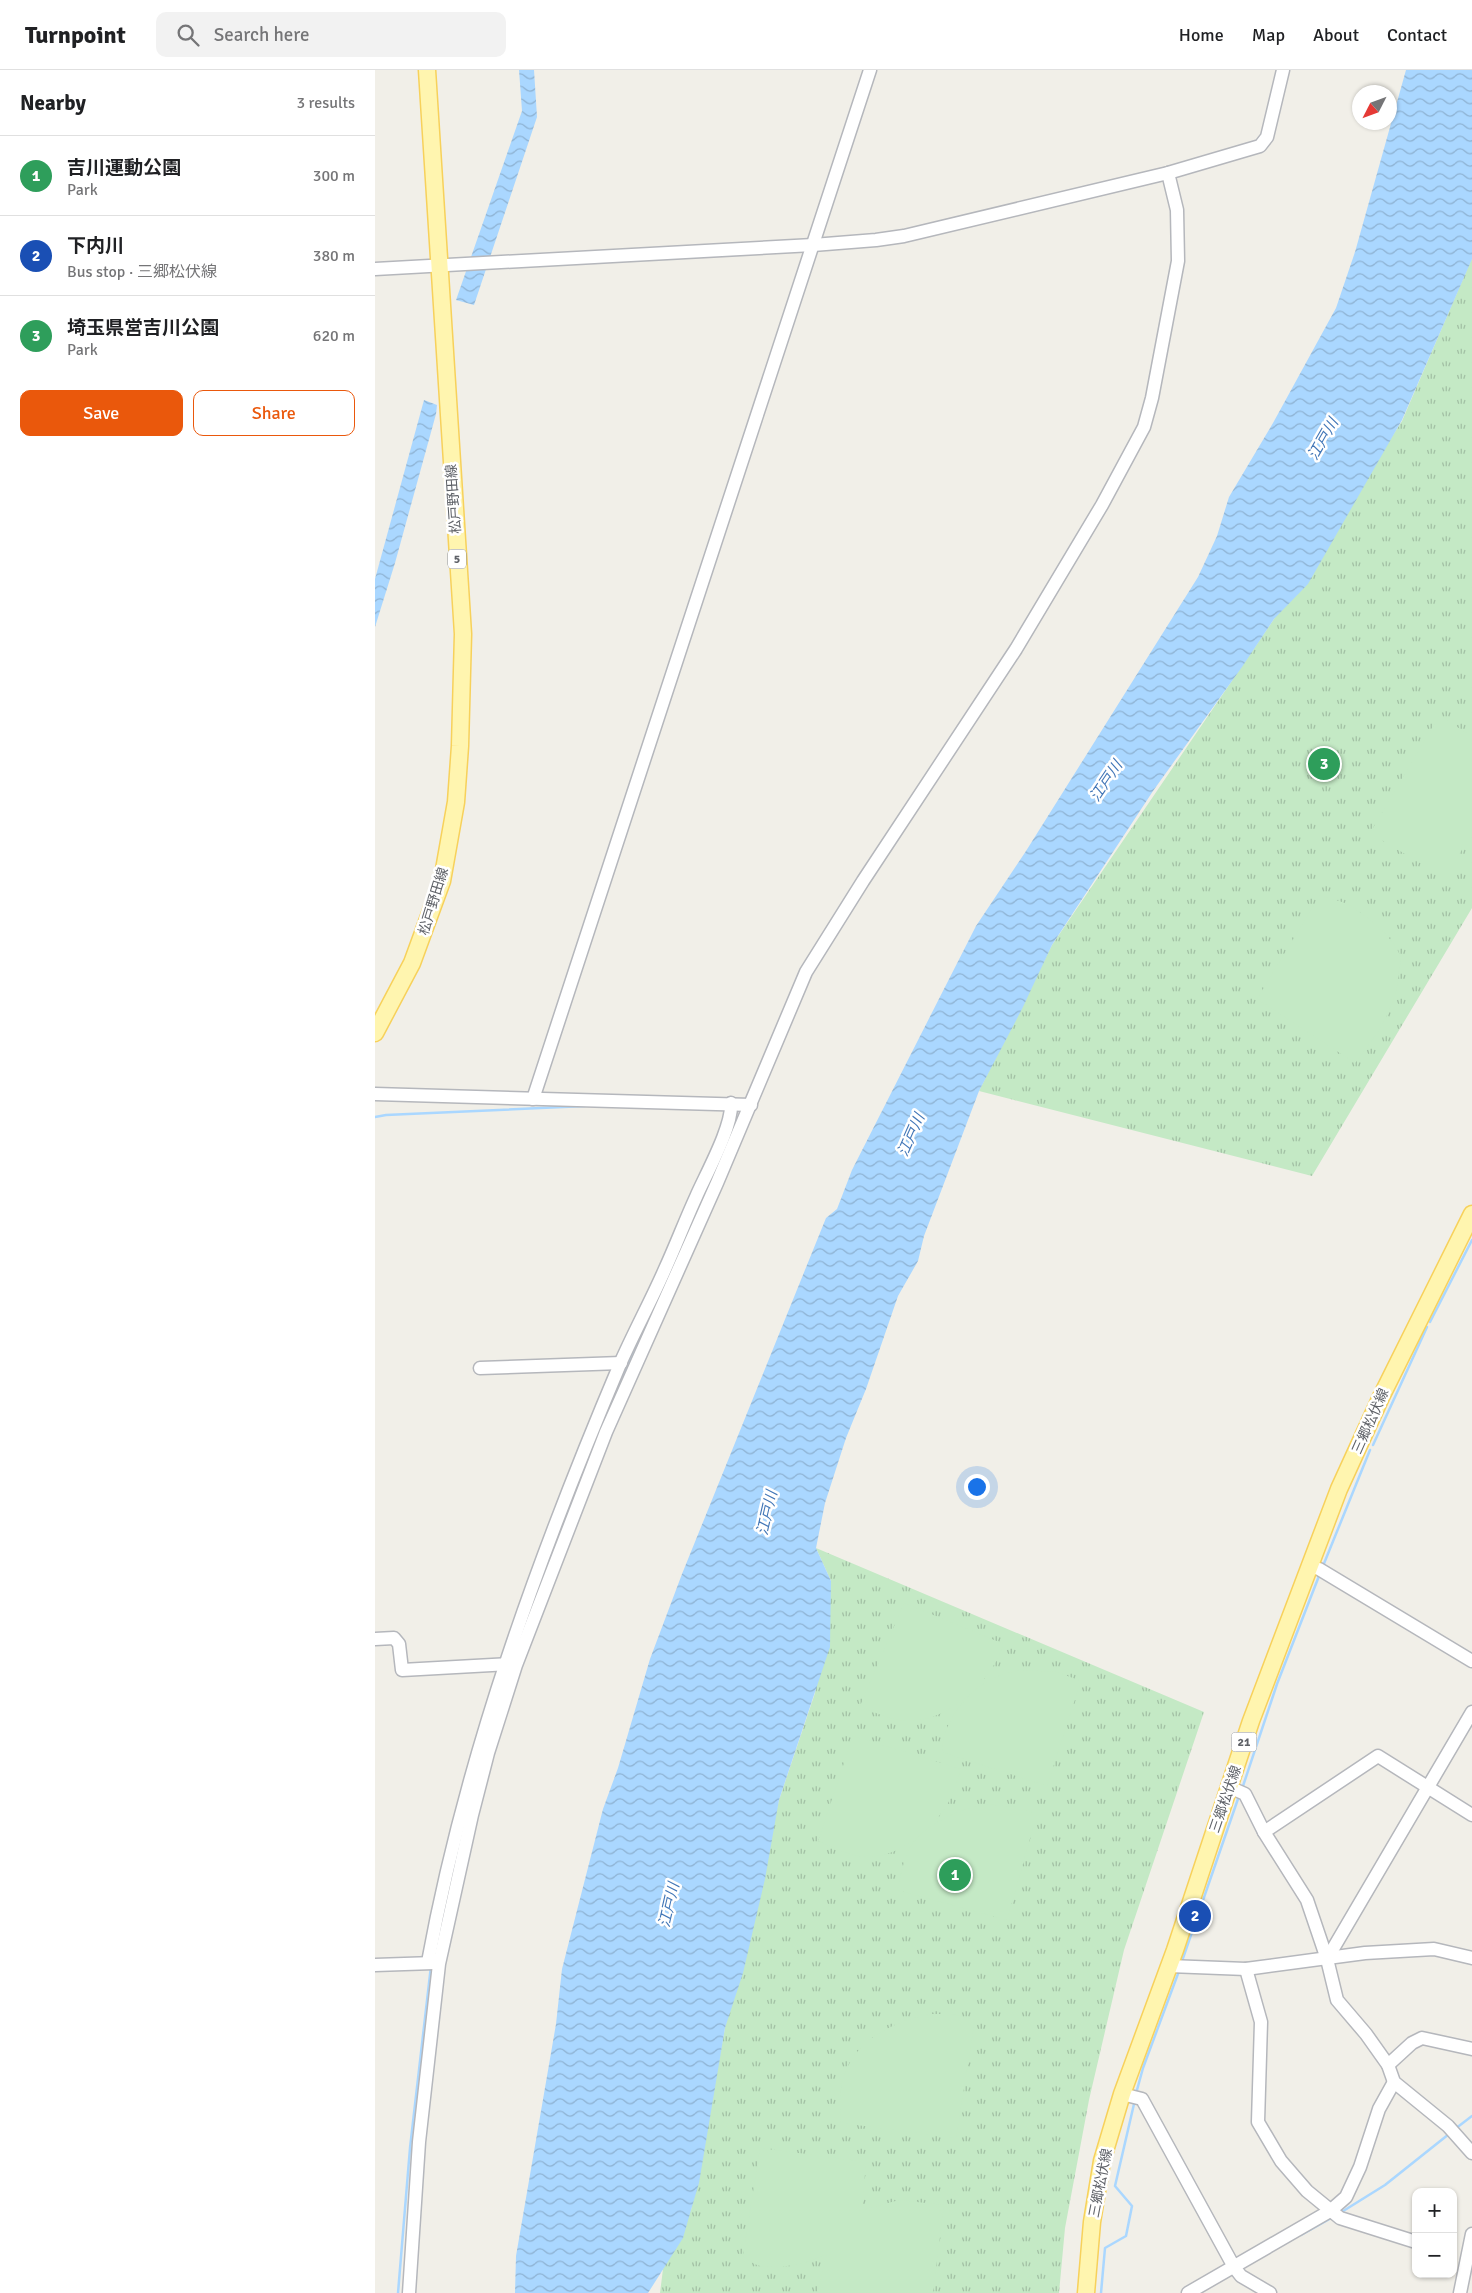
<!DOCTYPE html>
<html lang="en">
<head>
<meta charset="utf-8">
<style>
	:root { --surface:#fff; --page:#f2f2f2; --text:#202124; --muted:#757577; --line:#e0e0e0; --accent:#ea580c }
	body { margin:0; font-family:Signika,"Noto Sans JP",sans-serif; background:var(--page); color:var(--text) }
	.controls { position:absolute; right:15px; bottom:15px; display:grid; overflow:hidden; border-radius:10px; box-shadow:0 1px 4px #0004 }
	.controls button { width:45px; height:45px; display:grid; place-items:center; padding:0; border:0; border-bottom:1px solid var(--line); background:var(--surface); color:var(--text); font:25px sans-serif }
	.compass { position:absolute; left:977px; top:15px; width:45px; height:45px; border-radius:50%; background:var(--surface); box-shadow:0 1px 4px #0004; rotate:228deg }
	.you { position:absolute; left:601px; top:1416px; width:18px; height:18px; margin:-12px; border:4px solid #fff; border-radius:50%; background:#1a73e8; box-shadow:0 0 0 8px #1a73e833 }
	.badge { display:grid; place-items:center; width:32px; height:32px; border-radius:50%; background:var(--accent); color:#fff; font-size:16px; font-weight:700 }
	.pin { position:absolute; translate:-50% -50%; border:2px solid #fff; box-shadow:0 1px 5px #0006 }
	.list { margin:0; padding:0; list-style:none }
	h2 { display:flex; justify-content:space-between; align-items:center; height:65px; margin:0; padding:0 20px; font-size:21px }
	h2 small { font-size:16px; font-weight:400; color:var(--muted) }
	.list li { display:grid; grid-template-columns:32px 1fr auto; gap:15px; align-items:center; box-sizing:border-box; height:80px; padding:0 20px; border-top:1px solid var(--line) }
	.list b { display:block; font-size:19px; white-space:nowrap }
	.list p { margin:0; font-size:16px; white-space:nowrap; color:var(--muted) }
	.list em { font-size:16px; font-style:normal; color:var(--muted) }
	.actions { display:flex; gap:10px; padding:15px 20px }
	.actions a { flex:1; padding:11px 0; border:1px solid var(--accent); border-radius:10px; text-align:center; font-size:18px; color:var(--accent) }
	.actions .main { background:var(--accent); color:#fff }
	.icon { flex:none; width:28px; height:28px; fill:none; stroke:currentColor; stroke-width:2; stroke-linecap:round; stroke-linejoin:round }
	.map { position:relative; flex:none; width:1097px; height:2223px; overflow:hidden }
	header { display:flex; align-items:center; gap:30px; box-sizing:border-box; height:70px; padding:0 25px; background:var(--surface); border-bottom:1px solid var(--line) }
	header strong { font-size:24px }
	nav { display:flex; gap:28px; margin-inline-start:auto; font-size:18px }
	.search { width:350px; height:45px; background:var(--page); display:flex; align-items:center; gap:12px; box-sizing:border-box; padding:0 18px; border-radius:10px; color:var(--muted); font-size:19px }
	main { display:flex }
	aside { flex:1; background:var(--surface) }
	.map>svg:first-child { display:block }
</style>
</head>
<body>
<header>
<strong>Turnpoint</strong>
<div class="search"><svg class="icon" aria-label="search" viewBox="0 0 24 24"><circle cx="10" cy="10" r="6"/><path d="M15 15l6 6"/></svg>Search here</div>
<nav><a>Home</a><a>Map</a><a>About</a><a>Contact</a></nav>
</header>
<main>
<aside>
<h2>Nearby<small>3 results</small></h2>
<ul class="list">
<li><span class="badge" style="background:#2e9e5b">1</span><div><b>吉川運動公園</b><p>Park</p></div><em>300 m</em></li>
<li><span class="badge" style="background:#1a4fb4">2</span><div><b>下内川</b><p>Bus stop · 三郷松伏線</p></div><em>380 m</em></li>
<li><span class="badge" style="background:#2e9e5b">3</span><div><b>埼玉県営吉川公園</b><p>Park</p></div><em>620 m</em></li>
</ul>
<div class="actions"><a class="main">Save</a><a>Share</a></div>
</aside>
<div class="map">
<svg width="1097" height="2223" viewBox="0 0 1097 2223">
	<defs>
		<pattern id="grass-tufts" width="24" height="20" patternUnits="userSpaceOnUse" patternTransform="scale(1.25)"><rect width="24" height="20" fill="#c4e9c5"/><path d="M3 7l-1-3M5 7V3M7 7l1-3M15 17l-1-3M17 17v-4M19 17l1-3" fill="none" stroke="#a2c0a4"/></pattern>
		<pattern id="water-waves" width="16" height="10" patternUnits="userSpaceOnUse" patternTransform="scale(1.25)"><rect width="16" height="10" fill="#aad7ff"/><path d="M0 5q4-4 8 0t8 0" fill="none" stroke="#8eb2d2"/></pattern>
	</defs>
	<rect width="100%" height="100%" fill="#f1efe8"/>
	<g fill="url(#grass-tufts)">
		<path d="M1097 188V838L937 1106 604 1021 677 875 899 549 1027 351Z"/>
		<path d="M441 1478 829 1642 749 1880 714 2030 690 2158 684 2223H285L288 2199 316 2140 350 1958 404 1730 440 1623 456 1511Z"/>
	</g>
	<g fill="#c4e9c5">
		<path d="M1064 646 1097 666V763L1070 808 995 763Z"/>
		<path d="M945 825C954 829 965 830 974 835 988 843 1021 869 1025 886 1027 890 1025 897 1024 901 1022 937 1002 966 980 993L882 929Z"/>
		<path d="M529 1533 629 1574C625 1582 622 1591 617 1598 600 1625 566 1652 532 1651 516 1650 500 1643 485 1636Z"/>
		<path d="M646 1600 682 1602 706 1611 672 1716 567 1682C567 1650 597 1615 626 1605 632 1603 639 1602 646 1600Z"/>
		<path d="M478 1666 586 1699C582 1710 578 1725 572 1735 556 1760 522 1789 491 1787 474 1786 458 1777 443 1771Z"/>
		<path d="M608 1734 643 1737 662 1744 632 1850 522 1820C525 1809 527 1797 531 1786 542 1756 580 1742 608 1734Z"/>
		<path d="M556 1944H577L600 1950 581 2068 466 2053C465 2041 464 2029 466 2018 474 1972 515 1952 556 1944Z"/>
		<path d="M385 2078 491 2092 487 2140 524 2130 569 2135 558 2223H442L452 2183C438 2193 399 2201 382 2195 377 2193 372 2189 368 2186Z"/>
	</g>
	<g fill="url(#water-waves)">
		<path d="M144 0H159L162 47 99 235 81 230 147 41Z"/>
		<path d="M1031 0H1097V189L1027 350 933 514 899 549 867 597 778 721 677 875 647 939 604 1021 549 1166 543 1191 523 1226 491 1319 471 1368 450 1433 441 1478 456 1511 455 1577 404 1730 390 1809 368 1903 350 1958 324 2113 316 2140 308 2168 273 2223H140L141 2186 181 1954 187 1899 228 1739 243 1698 275 1589 307 1504 451 1148 462 1139 477 1100 601 856 651 781 823 507 842 466 854 427 898 353 961 238 980 182Z"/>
		<path d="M49 330 62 335 61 344 20 493 0 557V509Z"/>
	</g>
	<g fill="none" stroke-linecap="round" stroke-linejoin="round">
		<g stroke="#aad7ff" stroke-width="2.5">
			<path d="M0 1047 11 1045 210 1036"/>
			<path d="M1055 1252 1097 1170"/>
			<path d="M228 1354 271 1253"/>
			<path d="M998 1375 1052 1257"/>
			<path d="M187 1453 225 1361"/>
			<path d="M948 1496 995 1380"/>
			<path d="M162 1524 186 1458"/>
			<path d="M867 1719 902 1614 944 1506"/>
			<path d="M807 1891 864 1726"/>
			<path d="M762 2020 768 1998 804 1901"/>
			<path d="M1080 2059 1097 2046"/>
			<path d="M965 2143 1010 2115 1074 2064"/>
			<path d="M926 2165 958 2147"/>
			<path d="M23 2223 35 2078 56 1896"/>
			<path d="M726 2223 730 2178 751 2166 757 2136 740 2116 759 2034"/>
		</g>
		<defs>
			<g id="minor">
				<path d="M0 199 438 175 501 170 529 166 793 103 885 76 892 67 908 0"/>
				<path d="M0 1024 376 1035"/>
				<path d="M158 1029 495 0"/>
				<path d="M105 1298 246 1293"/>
				<path d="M936 1497 944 1499 1097 1591"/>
				<path d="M0 1569 19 1568 24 1574 27 1600 136 1594"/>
				<path d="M854 1717 870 1724 889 1762 932 1830 952 1889 962 1930 991 1964 1013 1995 1019 2012 1073 2056 1097 2083"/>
				<path d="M889 1762 1003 1686 1097 1745"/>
				<path d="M952 1889 1097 1642"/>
				<path d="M53 1892C91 1685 163 1488 245 1294 259 1262 276 1231 290 1199 301 1175 310 1151 321 1127 331 1104 358 1056 356 1033"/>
				<path d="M0 1895 59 1893"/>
				<path d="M794 1896 871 1899 990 1883 1059 1879 1097 1888"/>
				<path d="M871 1899 886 1952 883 2052 906 2091 932 2121 965 2148 1041 2172"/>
				<path d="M1013 1995 1037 1973 1047 1968 1097 1979"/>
				<path d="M747 2024 767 2029 859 2197 866 2206 895 2223"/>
				<path d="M34 2223 44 2072 64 1894 97 1745 113 1683 141 1595 231 1362 342 1113 431 902 488 811 641 579 727 435 769 357 777 328 803 191 802 140 793 103"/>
				<path d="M813 2223 955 2141 971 2127 985 2097 1004 2039 1019 2012"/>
				<path d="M1085 2223 1097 2164"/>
			</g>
			<g id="major">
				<path d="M0 963 37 893 67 811 81 732 85 676 88 564 52 0"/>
				<path d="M711 2223 717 2152 727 2091 747 2024 800 1880 876 1651 964 1419 1006 1327 1097 1144"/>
			</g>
		</defs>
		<use href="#minor" stroke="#b5b7bc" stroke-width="15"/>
		<use href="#major" stroke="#f7d15b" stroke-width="19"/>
		<use href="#minor" stroke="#fff" stroke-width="12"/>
		<use href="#major" stroke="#fff5af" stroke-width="16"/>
	</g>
	<g text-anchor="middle" stroke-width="5" stroke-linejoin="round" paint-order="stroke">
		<g fill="#fff" stroke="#8f9195" stroke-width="1">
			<rect x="73" y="479.5" width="18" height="19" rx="4"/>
			<rect x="856.5" y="1662.5" width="25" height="19" rx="4"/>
		</g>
		<g font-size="12" font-weight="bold" fill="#5f6268">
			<text x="82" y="493">5</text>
			<text x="869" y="1676">21</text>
		</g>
		<g font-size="14" fill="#5f6268" stroke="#fff">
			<text transform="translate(78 429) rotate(-94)" y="5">松戸野田線</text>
			<text transform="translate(58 831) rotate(-73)" y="5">松戸野田線</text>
			<text transform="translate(995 1351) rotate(-66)" y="5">三郷松伏線</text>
			<text transform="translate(850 1729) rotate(-71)" y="5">三郷松伏線</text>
			<text transform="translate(725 2113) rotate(-79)" y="5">三郷松伏線</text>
		</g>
		<g font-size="15" font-style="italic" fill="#4176b7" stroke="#fff">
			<text transform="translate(948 369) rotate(-60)" y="5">江戸川</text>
			<text transform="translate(731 711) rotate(-56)" y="5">江戸川</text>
			<text transform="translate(536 1065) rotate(-66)" y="5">江戸川</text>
			<text transform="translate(392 1443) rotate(-77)" y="5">江戸川</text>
			<text transform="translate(294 1835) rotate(-77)" y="5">江戸川</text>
		</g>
	</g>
</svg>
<div class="controls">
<button>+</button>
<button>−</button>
</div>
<svg class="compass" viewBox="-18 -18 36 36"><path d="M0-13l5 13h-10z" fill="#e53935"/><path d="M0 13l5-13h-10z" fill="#757577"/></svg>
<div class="you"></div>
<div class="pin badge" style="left:580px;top:1805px;background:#2e9e5b">1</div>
<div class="pin badge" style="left:820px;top:1846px;background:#1a4fb4">2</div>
<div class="pin badge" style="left:949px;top:694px;background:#2e9e5b">3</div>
</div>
</main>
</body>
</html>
